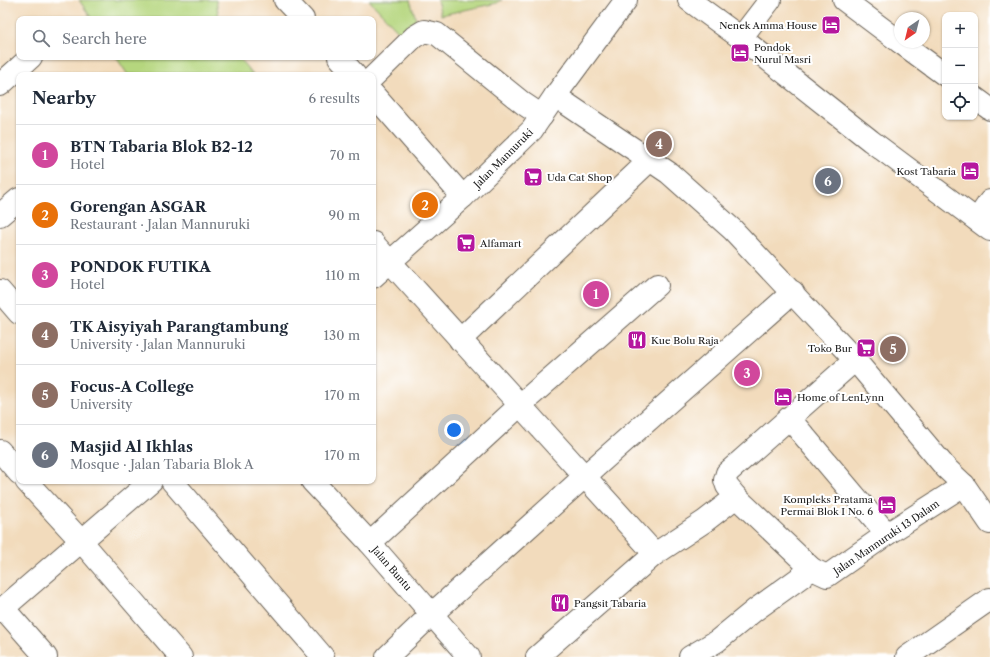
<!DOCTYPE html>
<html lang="en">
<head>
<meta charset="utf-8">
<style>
	:root { --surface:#fff; --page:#f6f6f7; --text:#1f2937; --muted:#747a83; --line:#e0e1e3; --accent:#2563eb }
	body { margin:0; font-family:"Libre Caslon Text",serif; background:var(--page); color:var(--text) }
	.controls { position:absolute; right:12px; top:12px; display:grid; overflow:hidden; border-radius:8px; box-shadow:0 1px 3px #0004 }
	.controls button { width:36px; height:36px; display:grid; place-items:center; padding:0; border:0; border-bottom:1px solid var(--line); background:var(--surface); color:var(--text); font:20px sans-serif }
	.compass { position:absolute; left:894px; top:12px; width:36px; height:36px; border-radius:50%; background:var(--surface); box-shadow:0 1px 3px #0004; rotate:215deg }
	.you { position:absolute; left:454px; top:430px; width:14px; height:14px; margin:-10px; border:3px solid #fff; border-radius:50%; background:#1a73e8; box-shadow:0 0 0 6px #1a73e833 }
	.badge { display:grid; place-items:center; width:26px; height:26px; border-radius:50%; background:var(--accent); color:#fff; font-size:13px; font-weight:700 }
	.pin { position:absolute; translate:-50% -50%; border:2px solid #fff; box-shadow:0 1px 4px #0006 }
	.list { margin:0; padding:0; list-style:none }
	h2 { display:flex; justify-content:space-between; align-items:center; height:52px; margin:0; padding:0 16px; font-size:17px }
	h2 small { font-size:13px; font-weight:400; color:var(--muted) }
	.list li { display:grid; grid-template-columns:26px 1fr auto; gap:12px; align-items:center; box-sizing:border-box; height:60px; padding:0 16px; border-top:1px solid var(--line) }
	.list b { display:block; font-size:15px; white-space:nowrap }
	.list p { margin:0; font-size:13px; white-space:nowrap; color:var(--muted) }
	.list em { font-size:13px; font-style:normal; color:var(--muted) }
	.icon { flex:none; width:22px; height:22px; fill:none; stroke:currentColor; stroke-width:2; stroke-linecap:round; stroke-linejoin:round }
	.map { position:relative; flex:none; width:990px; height:657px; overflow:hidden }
	.search { position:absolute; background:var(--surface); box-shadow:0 1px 3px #0004; left:16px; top:16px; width:360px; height:44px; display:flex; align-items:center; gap:10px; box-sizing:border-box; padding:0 14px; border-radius:8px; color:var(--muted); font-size:15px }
	.panel { position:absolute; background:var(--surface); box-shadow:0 1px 3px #0004; left:16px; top:72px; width:360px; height:412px; border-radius:8px }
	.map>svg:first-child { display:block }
</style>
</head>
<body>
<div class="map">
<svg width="990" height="657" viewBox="0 0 990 657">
	<rect width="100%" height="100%" fill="#fff"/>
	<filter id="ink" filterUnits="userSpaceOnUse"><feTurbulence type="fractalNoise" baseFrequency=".025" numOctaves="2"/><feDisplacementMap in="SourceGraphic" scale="8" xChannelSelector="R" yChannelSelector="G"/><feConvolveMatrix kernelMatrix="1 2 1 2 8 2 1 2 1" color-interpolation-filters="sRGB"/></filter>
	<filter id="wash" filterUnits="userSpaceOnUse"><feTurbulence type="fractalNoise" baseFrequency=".012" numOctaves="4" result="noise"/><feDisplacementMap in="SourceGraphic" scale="16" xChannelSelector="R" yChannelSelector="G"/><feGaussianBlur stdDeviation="0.9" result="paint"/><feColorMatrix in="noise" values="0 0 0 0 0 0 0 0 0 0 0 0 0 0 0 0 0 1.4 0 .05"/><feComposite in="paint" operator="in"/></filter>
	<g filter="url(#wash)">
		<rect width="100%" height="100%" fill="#f2dbbc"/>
		<g fill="#b5d67e" stroke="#68794d">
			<path d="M79 0H216L219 19H92Z"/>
			<path d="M369 0H410L416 19 400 33Z"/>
			<path d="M437 0H502L497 3 441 15Z"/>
			<path d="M116 57H238L253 75H128Z"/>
		</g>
	</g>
	<g filter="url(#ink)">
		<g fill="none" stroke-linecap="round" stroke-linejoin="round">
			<defs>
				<g id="minor">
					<path d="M285 0 303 19"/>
					<path d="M689 0 741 38 871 141 990 230"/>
					<path d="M844 0 900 42"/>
					<path d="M741 38 770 0"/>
					<path d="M900 42 945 75"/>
					<path d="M339 57 355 75"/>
					<path d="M373 77 414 37 424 31 437 34 524 104 542 116"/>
					<path d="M0 85 31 57"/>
					<path d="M373 94 463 197"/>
					<path d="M555 96 669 173 733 230 855 360 946 468 964 485 990 523"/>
					<path d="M975 98 990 109"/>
					<path d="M0 215 19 199"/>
					<path d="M977 220 990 201"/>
					<path d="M373 243C467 346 561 451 655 554"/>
					<path d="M373 277 463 197 532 130 555 96 626 0"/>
					<path d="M0 291 19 313"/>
					<path d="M460 340 650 160"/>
					<path d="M789 418 887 534"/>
					<path d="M0 451 19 473"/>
					<path d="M26 481 82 542 181 657"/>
					<path d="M172 481 323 657"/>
					<path d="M312 481 370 543 469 657"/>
					<path d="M370 543 519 406 657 285"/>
					<path d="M812 569 736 497 727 486 725 480 727 473 855 360"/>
					<path d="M3 608 46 657"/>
					<path d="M0 611 151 481"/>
					<path d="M387 657 432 614 584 477 793 292"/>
					<path d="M537 657 655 554 705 521 736 497"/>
					<path d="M690 657 717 641 755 610 812 569 827 576 887 534 964 485"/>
					<path d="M907 657 990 599"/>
				</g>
			</defs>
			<use href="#minor" stroke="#675f54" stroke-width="24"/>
			<use href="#minor" stroke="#fff" stroke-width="22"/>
		</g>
	</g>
	<defs>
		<symbol id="hotel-square" viewBox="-11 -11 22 22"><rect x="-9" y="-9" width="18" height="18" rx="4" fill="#b5179e" stroke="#fff"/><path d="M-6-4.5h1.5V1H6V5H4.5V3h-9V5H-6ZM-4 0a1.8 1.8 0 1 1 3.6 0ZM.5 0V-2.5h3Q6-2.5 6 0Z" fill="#fff"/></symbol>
		<symbol id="supermarket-square" viewBox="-11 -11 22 22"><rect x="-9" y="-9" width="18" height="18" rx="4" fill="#b5179e" stroke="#fff"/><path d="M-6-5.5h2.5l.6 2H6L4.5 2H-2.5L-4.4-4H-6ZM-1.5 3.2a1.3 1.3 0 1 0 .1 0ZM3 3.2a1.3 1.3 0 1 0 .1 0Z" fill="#fff"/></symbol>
		<symbol id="restaurant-square" viewBox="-11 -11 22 22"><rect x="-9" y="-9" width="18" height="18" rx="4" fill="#b5179e" stroke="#fff"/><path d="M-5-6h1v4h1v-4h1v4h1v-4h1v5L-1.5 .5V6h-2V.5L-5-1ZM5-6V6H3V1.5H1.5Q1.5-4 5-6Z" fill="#fff"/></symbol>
	</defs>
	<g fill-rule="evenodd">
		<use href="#hotel-square" x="820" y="14" width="22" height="22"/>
		<use href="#hotel-square" x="729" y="42" width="22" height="22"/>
		<use href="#hotel-square" x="959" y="160" width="22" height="22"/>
		<use href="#supermarket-square" x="522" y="166" width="22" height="22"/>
		<use href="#supermarket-square" x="455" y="232" width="22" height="22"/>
		<use href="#restaurant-square" x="626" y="329" width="22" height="22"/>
		<use href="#supermarket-square" x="855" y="337" width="22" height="22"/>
		<use href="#hotel-square" x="772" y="386" width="22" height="22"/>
		<use href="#hotel-square" x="876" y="494" width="22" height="22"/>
		<use href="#restaurant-square" x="549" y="592" width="22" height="22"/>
	</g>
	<g text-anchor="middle" stroke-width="4" stroke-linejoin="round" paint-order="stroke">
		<g font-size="10" fill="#1c1c1c" stroke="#fff" text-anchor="start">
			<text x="817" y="29" text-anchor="end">Nenek Amma House</text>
			<text x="754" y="51">Pondok<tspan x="754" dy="12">Nurul Masri</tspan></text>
			<text x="956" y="175" text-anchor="end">Kost Tabaria</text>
			<text x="547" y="181">Uda Cat Shop</text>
			<text x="480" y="247">Alfamart</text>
			<text x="651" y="344">Kue Bolu Raja</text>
			<text x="852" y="352" text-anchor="end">Toko Bur</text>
			<text x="797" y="401">Home of LenLynn</text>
			<text x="873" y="503" text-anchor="end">Kompleks Pratama<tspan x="873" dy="12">Permai Blok I No. 6</tspan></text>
			<text x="574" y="607">Pangsit Tabaria</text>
		</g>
		<g font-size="10" fill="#1c1c1c" stroke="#fff">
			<text transform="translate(503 158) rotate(-45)" y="4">Jalan Mannuruki</text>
			<text transform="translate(886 537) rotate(-34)" y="4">Jalan Mannuruki 13 Dalam</text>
			<text transform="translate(392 568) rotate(49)" y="4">Jalan Buntu</text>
		</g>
	</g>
</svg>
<div class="controls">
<button>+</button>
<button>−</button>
<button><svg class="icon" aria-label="locate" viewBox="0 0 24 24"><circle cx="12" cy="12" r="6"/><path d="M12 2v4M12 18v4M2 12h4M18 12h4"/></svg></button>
</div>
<svg class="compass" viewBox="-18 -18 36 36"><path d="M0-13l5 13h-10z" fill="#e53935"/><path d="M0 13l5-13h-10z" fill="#747a83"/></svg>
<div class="you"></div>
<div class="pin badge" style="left:596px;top:294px;background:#d1479c">1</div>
<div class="pin badge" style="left:425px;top:205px;background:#e8710a">2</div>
<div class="pin badge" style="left:747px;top:373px;background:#d1479c">3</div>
<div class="pin badge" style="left:659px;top:144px;background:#8d6e63">4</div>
<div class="pin badge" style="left:893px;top:349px;background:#8d6e63">5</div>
<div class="pin badge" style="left:828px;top:181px;background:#6b7280">6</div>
<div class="search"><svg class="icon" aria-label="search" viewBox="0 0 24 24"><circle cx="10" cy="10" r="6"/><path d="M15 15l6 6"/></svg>Search here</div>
<section class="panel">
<h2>Nearby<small>6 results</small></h2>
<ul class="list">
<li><span class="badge" style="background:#d1479c">1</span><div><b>BTN Tabaria Blok B2-12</b><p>Hotel</p></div><em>70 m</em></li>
<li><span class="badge" style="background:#e8710a">2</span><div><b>Gorengan ASGAR</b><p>Restaurant · Jalan Mannuruki</p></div><em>90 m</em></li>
<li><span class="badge" style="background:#d1479c">3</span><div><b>PONDOK FUTIKA</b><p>Hotel</p></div><em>110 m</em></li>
<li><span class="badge" style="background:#8d6e63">4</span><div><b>TK Aisyiyah Parangtambung</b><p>University · Jalan Mannuruki</p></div><em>130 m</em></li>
<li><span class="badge" style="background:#8d6e63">5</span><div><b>Focus-A College</b><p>University</p></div><em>170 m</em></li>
<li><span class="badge" style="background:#6b7280">6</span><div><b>Masjid Al Ikhlas</b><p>Mosque · Jalan Tabaria Blok A</p></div><em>170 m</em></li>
</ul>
</section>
</div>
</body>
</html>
